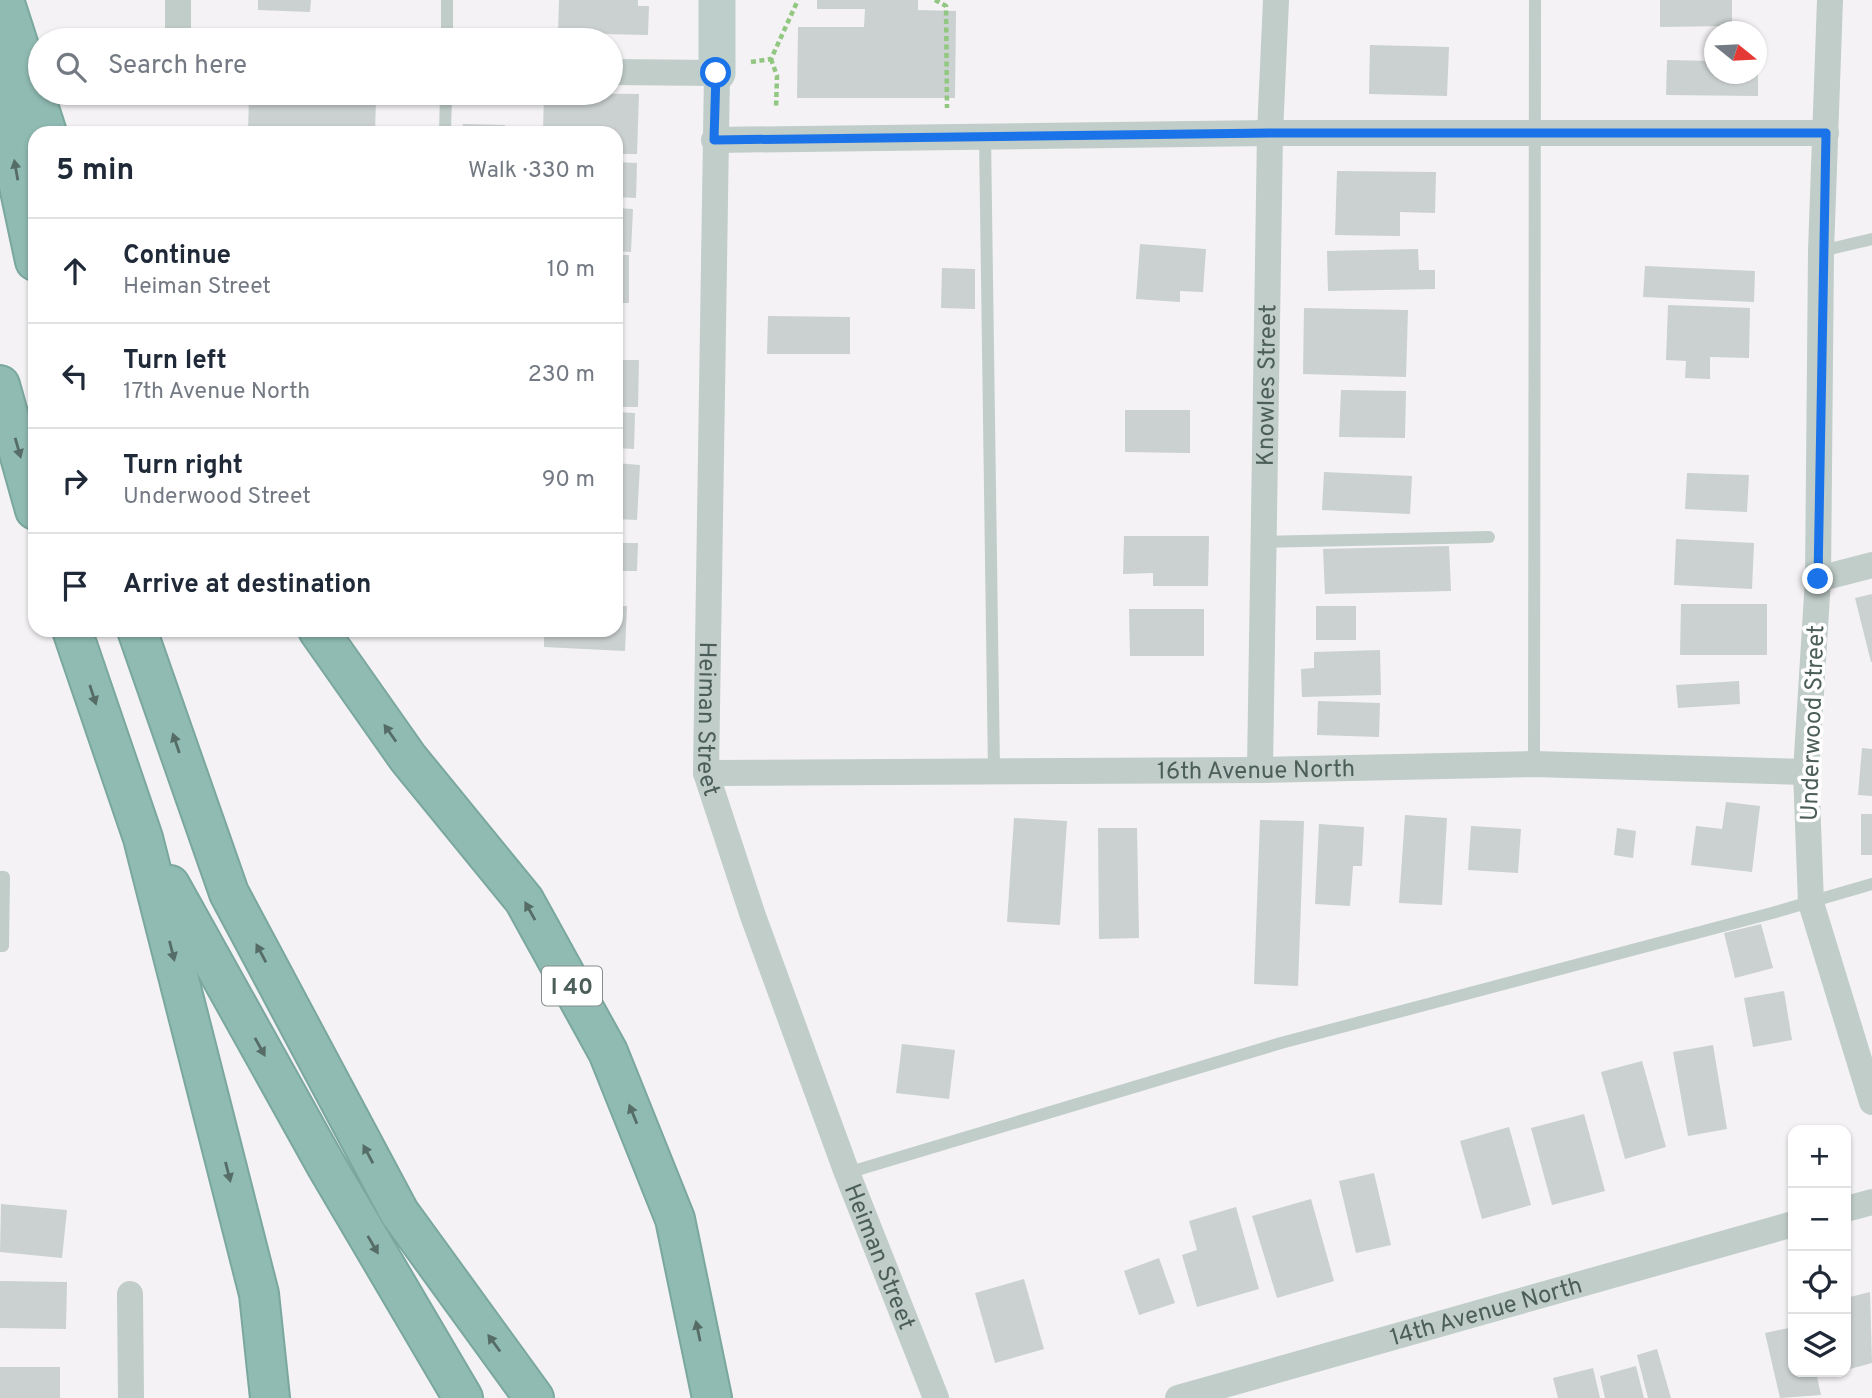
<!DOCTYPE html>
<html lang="en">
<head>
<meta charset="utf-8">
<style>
	:root { --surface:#fff; --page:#f2f2f3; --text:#1f2937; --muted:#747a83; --line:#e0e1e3 }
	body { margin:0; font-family:Overpass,sans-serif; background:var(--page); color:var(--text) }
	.controls { position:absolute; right:21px; bottom:21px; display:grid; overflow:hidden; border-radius:14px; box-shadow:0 2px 5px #0004 }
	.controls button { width:63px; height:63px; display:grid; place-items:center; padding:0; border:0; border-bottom:2px solid var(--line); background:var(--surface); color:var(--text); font:35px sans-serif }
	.compass { position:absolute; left:1704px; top:21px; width:63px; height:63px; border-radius:50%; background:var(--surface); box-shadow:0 2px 5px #0004; rotate:108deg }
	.stop { position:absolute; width:21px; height:21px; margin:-16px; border:5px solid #1a73e8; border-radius:50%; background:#fff }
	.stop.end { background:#1a73e8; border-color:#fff; box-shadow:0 2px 7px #0008 }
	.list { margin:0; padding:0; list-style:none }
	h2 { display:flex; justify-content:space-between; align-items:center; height:91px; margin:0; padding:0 28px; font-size:30px }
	h2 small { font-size:23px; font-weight:400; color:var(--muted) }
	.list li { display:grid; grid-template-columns:46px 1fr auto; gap:21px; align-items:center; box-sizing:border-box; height:105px; padding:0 28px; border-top:2px solid var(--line) }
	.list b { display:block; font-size:26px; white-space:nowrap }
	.list p { margin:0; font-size:23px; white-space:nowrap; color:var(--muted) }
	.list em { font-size:23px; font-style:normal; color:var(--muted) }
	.icon { flex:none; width:38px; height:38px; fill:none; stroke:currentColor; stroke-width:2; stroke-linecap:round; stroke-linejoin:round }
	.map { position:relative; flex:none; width:1872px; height:1398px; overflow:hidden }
	.search { position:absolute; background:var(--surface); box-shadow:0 2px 5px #0004; left:28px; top:28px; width:595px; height:77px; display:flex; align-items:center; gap:18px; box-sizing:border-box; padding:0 24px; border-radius:38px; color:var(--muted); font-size:26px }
	.panel { position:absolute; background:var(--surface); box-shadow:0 2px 5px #0004; left:28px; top:126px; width:595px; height:511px; border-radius:21px }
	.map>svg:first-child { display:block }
</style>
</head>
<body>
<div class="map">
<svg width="1872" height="1398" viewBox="0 0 1872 1398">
	<rect width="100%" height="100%" fill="#f4f2f4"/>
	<g fill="#cad1d0">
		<path d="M258 0H311L310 12 258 10Z"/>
		<path d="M559 0H638V6H649L648 35 558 33Z"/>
		<path d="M817 0H918V10L956 11 955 98H797L798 27H864L865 9H817Z"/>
		<path d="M1660 0H1732V26L1660 27Z"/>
		<path d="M1370 45 1449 47 1447 96 1369 94Z"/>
		<path d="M1667 60 1714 61V74H1758V96L1666 95Z"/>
		<path d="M544 93 639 94 637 154H616V133H543Z"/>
		<path d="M249 96 376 98 375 133H248Z"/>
		<path d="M463 124 505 125V133H462Z"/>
		<path d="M616 162 637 163 636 198 616 197Z"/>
		<path d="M1337 171 1436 172 1435 213 1400 212V236L1335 235Z"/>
		<path d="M616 208 633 209 631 252 616 251Z"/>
		<path d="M1140 244 1206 249 1203 292 1180 291V302L1136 299Z"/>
		<path d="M1418 249 1419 270H1435V289L1328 291 1327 251Z"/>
		<rect x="616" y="255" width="13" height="48"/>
		<path d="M1645 266 1755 271 1754 302 1643 297Z"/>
		<path d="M942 268 975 269V309L941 308Z"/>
		<path d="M1668 305 1750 308 1749 358 1710 357V379L1685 378 1686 361 1666 360Z"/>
		<path d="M1304 308 1408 310 1406 377 1303 374Z"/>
		<path d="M768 316 850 317V354H767Z"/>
		<path d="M616 360H639L638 407H616Z"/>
		<path d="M1341 390 1406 391 1405 438 1339 437Z"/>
		<path d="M1125 410H1190V453L1125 452Z"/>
		<path d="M616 412 635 413 634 449 616 448Z"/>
		<path d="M616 463 640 465 637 520 616 519Z"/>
		<path d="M1324 472 1412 476 1410 514 1322 510Z"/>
		<path d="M1687 473 1749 475 1747 512 1685 509Z"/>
		<path d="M1124 536H1209L1208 586H1153V573L1123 574Z"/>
		<path d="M1676 539 1754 543 1752 589 1674 585Z"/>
		<path d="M616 543H638L637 571H616Z"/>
		<path d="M1449 546 1451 591 1325 594 1323 549Z"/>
		<path d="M1872 594V662H1871L1855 598Z"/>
		<path d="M1681 604H1767V655H1680Z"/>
		<path d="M616 606H627L625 651 544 647V630H616Z"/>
		<rect x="1316" y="606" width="40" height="34"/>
		<path d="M1129 609H1204V656H1130Z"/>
		<path d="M1380 650 1381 695 1302 697 1301 669 1314 668V652Z"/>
		<path d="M1739 681 1740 704 1678 708 1676 685Z"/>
		<path d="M1318 701 1380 703 1379 737 1317 735Z"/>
		<path d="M1862 748 1872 749V796L1858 795Z"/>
		<path d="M1726 802 1760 806 1752 872 1691 865 1696 826 1722 829Z"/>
		<rect x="1861" y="814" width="11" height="41"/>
		<path d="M1405 815 1447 818 1442 905 1399 903Z"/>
		<path d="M1014 818 1067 821 1060 925 1007 922Z"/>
		<path d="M1260 820 1304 821 1298 986 1254 984Z"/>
		<path d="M1319 824 1364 827 1362 866H1353L1350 906 1315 904Z"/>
		<path d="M1471 826 1521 829 1518 873 1468 870Z"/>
		<path d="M1098 828H1137L1139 938 1099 939Z"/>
		<path d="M1617 828 1636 831 1633 858 1614 855Z"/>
		<path d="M1761 924 1773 968 1735 978 1724 933Z"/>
		<path d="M1784 991 1792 1040 1753 1047 1744 998Z"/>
		<path d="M902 1044 955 1050 949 1099 896 1093Z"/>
		<path d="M1713 1045 1727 1129 1688 1136 1673 1052Z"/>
		<path d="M1642 1061 1666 1147 1625 1159 1601 1072Z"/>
		<path d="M1584 1114 1605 1191 1552 1205 1531 1128Z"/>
		<path d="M1509 1127 1531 1205 1482 1219 1460 1141Z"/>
		<path d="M1374 1173 1391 1245 1356 1253 1339 1181Z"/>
		<path d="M1311 1199 1334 1281 1277 1298 1252 1216Z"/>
		<path d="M1 1204 67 1210 62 1258 0 1252Z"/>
		<path d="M1236 1207 1259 1289 1197 1307 1182 1255 1197 1250 1189 1221Z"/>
		<path d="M1159 1258 1175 1303 1139 1315 1124 1271Z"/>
		<path d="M1024 1279 1044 1349 995 1363 975 1293Z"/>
		<path d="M0 1281 67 1282 66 1329 0 1328Z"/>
		<path d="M1870 1292 1872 1363 1846 1370V1298Z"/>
		<path d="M1793 1327V1372H1816L1821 1395 1780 1398 1765 1333Z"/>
		<path d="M1657 1349 1671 1398H1648L1637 1355Z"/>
		<path d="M1636 1366 1644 1398H1605L1600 1376Z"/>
		<rect x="0" y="1367" width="60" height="31"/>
		<path d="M1593 1368 1600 1398H1558L1553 1378Z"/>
	</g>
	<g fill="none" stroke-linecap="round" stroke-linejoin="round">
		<defs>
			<g id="highway">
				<path d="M4 0 47 133"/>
				<path d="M0 35 15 167 35 261"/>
				<path d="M0 385 35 510"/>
				<path d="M72 630 143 838 259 1294 270 1398"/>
				<path d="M137 630 229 893 399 1212 534 1398"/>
				<path d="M318 630 408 758 524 900 608 1052 675 1219 712 1398"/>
				<path d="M170 885 326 1165 463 1398"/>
			</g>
		</defs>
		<use href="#highway" stroke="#7aa79e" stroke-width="42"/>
		<g stroke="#91c781" stroke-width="4.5" stroke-dasharray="5 3.5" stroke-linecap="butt">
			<path d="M935 0 946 6 947 108"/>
			<path d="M771 59 777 76 776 109"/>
			<path d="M751 62 771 59 798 0"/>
		</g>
		<g stroke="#c0cdc9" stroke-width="12">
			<path d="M447 40V0"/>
			<path d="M445 133 446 93"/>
			<path d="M985 137 994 771"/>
			<path d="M1821 251 1872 239"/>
			<path d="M1264 542 1489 537"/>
			<path d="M1534 764 1535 0"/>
			<path d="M0 877H4L3 946H0"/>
			<path d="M847 1173 1281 1043 1772 913 1872 884"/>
		</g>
		<g stroke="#c0cdc9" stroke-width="26">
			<path d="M178 0V40"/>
			<path d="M1830 0 1821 251 1818 579 1806 772 1811 903 1872 1102"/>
			<path id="s1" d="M611 72 717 73 706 773 753 916 847 1173 936 1398"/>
			<path d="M714 140 1270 133H1826"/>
			<path d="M1818 579 1872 565"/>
			<path id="s2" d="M1260 770 1270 133 1276 0"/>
			<path id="s3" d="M706 773 1260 770 1534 764 1806 772"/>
			<path d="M1846 1209 1872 1202"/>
			<path d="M130 1294 131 1398"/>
			<path id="s4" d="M1178 1398 1793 1224"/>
		</g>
		<path stroke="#bdcecb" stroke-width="37" d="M717 73V0"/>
		<use href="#highway" stroke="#8fbbb2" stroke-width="38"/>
	</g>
	<defs><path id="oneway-solid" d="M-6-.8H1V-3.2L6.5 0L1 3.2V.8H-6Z" transform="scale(1.75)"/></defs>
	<g fill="#566c66">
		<use href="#oneway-solid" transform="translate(16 170) rotate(-100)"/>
		<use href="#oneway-solid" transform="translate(18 448) rotate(74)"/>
		<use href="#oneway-solid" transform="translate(93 695) rotate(72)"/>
		<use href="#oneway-solid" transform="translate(390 733) rotate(-125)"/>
		<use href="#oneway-solid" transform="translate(176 743) rotate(-109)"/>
		<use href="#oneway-solid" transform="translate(530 911) rotate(-119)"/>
		<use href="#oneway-solid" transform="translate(172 951) rotate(76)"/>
		<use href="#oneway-solid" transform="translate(261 953) rotate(-118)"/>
		<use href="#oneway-solid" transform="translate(260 1047) rotate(61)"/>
		<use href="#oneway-solid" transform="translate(633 1114) rotate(-112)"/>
		<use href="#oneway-solid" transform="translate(368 1154) rotate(-118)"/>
		<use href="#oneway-solid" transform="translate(228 1172) rotate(76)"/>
		<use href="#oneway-solid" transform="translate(373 1245) rotate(60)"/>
		<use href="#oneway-solid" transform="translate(698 1331) rotate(-102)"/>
		<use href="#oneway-solid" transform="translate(494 1343) rotate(-126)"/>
	</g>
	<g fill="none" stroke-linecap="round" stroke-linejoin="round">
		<path stroke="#1a73e8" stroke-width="9" d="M716 73 714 140 1270 133H1826L1818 579"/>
	</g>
	<g text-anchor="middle" stroke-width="7" stroke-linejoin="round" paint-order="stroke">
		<rect fill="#fff" stroke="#828e8b" stroke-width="2" x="542" y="966.5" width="60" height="39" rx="5"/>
		<g font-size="23" font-weight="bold" fill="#4c5e59">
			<text x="572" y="994">I 40</text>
		</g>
		<g font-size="24" fill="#4c5e59" stroke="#fff">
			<text dy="8" stroke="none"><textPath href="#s2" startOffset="385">Knowles Street</textPath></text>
			<text dy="8" stroke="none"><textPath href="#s1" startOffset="752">Heiman Street</textPath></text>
			<text transform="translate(1812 723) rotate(-88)" y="8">Underwood Street</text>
			<text dy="8" stroke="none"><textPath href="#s3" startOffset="550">16th Avenue North</textPath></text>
			<text dy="8" stroke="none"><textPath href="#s1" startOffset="1320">Heiman Street</textPath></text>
			<text dy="8" stroke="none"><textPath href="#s4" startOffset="320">14th Avenue North</textPath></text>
		</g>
	</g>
</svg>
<div class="controls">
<button>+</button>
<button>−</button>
<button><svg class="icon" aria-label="locate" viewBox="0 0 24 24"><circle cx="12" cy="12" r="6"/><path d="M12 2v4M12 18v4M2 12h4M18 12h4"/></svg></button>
<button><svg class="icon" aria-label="layers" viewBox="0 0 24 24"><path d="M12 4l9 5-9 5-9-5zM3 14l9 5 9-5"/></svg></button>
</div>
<svg class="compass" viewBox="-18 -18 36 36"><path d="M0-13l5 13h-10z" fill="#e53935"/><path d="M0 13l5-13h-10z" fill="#747a83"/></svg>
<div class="stop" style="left:716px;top:73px"></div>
<div class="stop end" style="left:1818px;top:579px"></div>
<div class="search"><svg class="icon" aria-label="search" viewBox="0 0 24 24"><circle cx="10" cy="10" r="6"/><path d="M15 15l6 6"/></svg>Search here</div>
<section class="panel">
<h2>5 min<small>Walk · 330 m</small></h2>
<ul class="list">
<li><svg class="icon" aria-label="ahead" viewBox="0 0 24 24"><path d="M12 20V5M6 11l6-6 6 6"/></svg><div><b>Continue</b><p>Heiman Street</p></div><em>10 m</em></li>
<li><svg class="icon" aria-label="left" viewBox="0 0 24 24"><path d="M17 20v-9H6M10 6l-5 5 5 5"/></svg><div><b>Turn left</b><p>17th Avenue North</p></div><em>230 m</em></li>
<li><svg class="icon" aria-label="right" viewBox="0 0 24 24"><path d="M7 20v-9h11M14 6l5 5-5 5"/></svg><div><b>Turn right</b><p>Underwood Street</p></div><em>90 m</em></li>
<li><svg class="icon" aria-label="arrive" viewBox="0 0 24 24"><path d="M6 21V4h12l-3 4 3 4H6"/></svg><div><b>Arrive at destination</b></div></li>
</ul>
</section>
</div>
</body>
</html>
